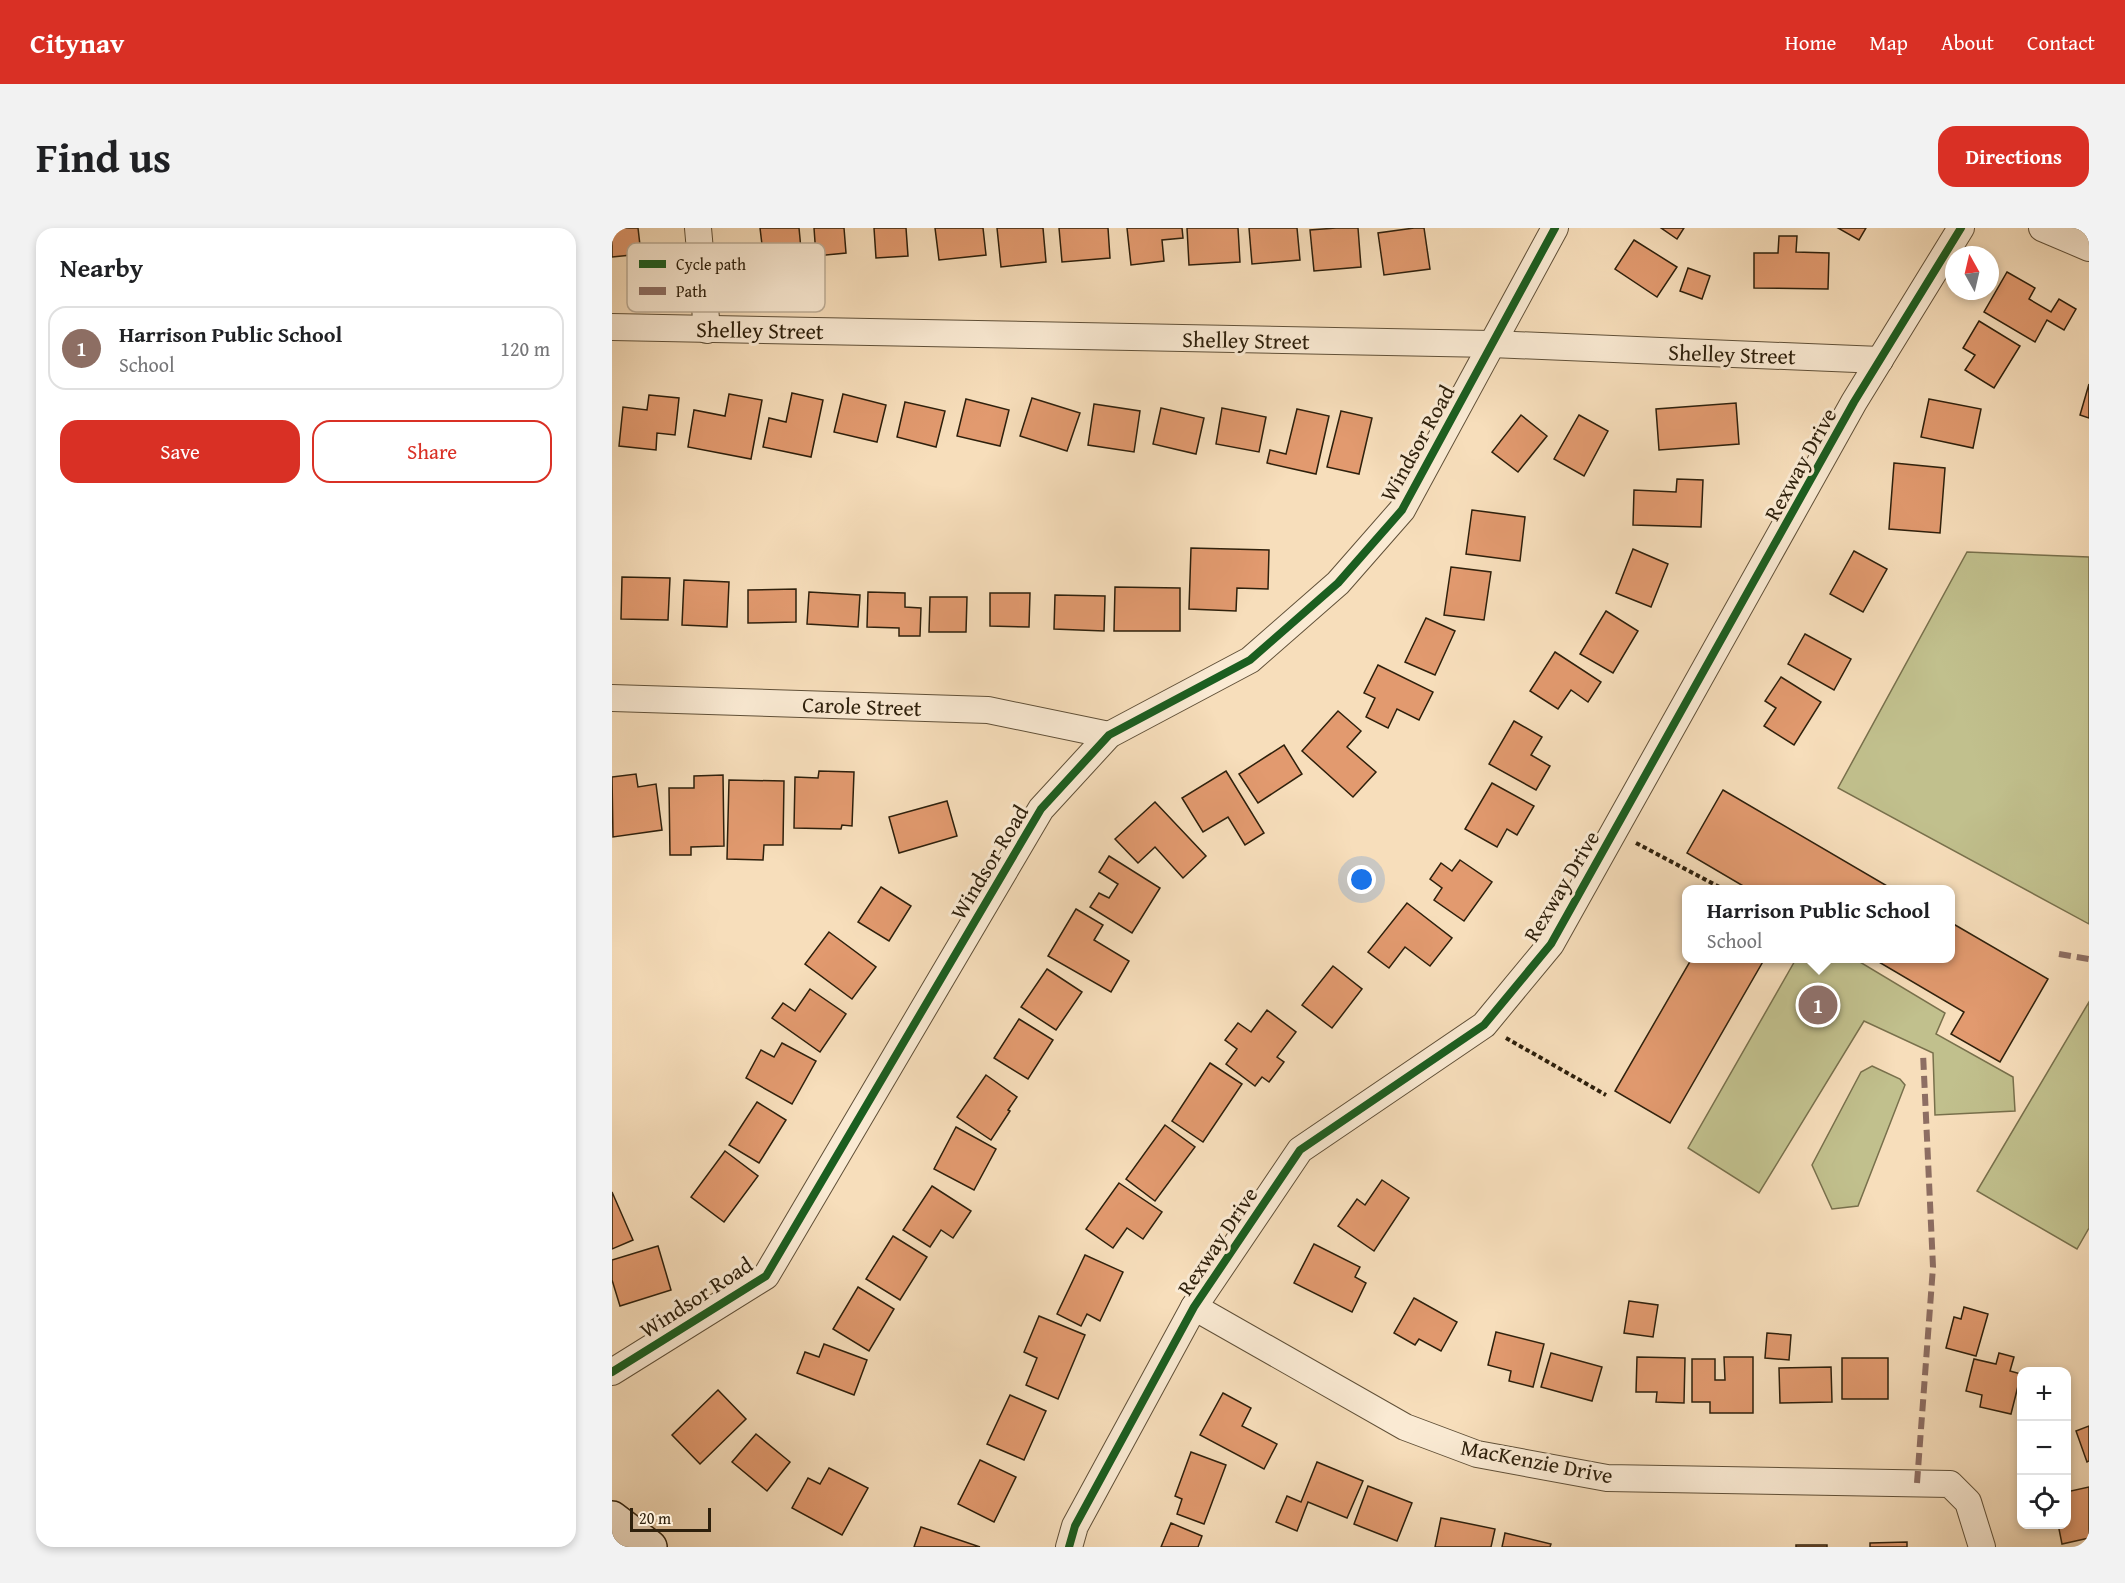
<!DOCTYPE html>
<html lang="en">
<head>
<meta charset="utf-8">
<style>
	:root { --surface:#fff; --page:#f2f2f2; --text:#202124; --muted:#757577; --line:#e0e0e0; --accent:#d93025 }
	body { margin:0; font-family:"Gentium Book Plus",serif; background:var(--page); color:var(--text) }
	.controls { position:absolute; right:18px; bottom:18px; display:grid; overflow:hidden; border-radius:12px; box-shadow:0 3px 9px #0003 }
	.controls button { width:54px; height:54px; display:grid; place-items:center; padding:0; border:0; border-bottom:2px solid var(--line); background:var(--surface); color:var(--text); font:30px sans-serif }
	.compass { position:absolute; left:1333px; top:18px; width:54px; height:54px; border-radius:50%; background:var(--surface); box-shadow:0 3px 9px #0003; rotate:352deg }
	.scale { position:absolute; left:18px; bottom:15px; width:81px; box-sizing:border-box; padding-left:6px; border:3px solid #2e200c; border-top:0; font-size:16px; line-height:21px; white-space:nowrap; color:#2e200c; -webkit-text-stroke:4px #faead3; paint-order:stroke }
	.you { position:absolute; left:750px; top:652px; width:21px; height:21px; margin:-15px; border:4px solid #fff; border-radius:50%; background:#1a73e8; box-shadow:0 0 0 9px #1a73e833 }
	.badge { display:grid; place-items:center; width:39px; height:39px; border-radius:50%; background:var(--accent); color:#fff; font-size:20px; font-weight:700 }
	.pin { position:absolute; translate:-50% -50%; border:3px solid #fff; box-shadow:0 2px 6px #0006 }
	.popup { position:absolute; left:1070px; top:657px; width:273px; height:78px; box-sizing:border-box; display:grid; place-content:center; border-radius:12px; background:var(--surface); filter:drop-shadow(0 2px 4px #0005); font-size:20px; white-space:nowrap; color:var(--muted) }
	.popup b { font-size:22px; color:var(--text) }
	.popup::after { content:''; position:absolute; left:50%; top:100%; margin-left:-12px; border:12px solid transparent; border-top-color:var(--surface) }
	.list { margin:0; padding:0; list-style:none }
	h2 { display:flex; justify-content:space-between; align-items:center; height:78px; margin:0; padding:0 24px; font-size:26px }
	h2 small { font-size:20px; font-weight:400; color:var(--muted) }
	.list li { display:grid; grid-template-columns:39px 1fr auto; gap:18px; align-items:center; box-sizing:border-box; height:84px; margin:0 12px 12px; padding:0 12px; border:2px solid var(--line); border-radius:18px }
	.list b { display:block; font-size:22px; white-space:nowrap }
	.list p { margin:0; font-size:20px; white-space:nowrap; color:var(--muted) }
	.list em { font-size:20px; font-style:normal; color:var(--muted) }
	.actions { display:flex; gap:12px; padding:18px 24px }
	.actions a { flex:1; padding:14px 0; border:2px solid var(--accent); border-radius:18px; text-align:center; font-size:21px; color:var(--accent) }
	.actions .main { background:var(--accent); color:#fff }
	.icon { flex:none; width:33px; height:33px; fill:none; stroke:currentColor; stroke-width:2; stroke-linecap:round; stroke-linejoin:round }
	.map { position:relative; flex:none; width:1477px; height:1319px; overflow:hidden; border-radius:18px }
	header { display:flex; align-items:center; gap:36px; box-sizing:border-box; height:84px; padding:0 30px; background:var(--accent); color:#fff }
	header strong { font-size:28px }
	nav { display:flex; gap:33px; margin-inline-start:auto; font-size:21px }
	.intro { display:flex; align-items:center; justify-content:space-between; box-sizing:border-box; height:144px; padding:0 36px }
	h1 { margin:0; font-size:42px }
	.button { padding:15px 27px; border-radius:18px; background:var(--accent); color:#fff; font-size:21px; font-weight:700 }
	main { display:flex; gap:36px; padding:0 36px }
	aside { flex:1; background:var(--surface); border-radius:18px; box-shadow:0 3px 9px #0003 }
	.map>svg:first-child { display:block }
</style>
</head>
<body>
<header>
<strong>Citynav</strong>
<nav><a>Home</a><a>Map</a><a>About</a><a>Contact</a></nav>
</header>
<div class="intro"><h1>Find us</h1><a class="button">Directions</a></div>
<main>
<aside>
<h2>Nearby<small></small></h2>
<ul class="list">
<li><span class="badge" style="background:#8d6e63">1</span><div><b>Harrison Public School</b><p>School</p></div><em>120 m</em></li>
</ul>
<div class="actions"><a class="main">Save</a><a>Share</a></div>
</aside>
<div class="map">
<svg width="1477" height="1319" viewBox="0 0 1477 1319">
	<rect width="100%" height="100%" fill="#f7debb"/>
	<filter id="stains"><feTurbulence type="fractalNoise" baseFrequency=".00333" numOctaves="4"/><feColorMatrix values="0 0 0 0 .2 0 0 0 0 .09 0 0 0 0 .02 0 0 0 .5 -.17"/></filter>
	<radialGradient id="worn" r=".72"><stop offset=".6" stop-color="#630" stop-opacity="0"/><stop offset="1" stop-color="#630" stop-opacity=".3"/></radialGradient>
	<g fill="#c1c08d" stroke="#78704c" stroke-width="1.5">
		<path d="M1355 324 1477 329V696L1226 560Z"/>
		<path d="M1184 731H1243L1333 785 1324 806 1401 849 1403 883 1323 887 1321 825 1252 793 1147 965 1076 920Z"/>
		<path d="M1477 774V1000L1465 1021 1365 963Z"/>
		<path d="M1260 838 1288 851 1293 857 1246 978 1220 981 1200 937 1249 844Z"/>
	</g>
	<g fill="#e29a6f" stroke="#2e200c" stroke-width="1.5">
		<path d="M0 0H26L29 26 0 29Z"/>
		<path d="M148 0H187L189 21 151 25Z"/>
		<path d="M202 0H232L234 25 204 28Z"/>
		<path d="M262 0H294L296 28 264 30Z"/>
		<path d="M323 0H371L374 27 327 32Z"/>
		<path d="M385 0H431L434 34 389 39Z"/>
		<path d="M447 0H496L498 30 450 34Z"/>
		<path d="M515 0H570L571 10 550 12 552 33 519 37Z"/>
		<path d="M575 0H626L628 34 577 37Z"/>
		<path d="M637 0H685L688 32 640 36Z"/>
		<path d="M724 0H746L749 39 702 43 698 2Z"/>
		<path d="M802 0H812L818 41 772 47 766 5Z"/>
		<path d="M1049 0H1072L1065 11Z"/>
		<path d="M1226 0H1254L1247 12Z"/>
		<path d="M1167 8H1185L1184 24 1217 25 1216 61 1142 60V25H1166Z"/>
		<path d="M1022 12 1065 39 1045 69 1003 41Z"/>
		<path d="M1076 40 1098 48 1090 71 1068 63Z"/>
		<path d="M1395 44 1423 60 1417 71 1439 84 1447 71 1464 81 1452 102 1435 92 1423 114 1372 84Z"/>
		<path d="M1367 93 1408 118 1382 160 1353 142 1363 127 1351 120Z"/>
		<path d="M1477 156V190L1468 187Z"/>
		<path d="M180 165 211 172 199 229 151 219 157 190 174 194Z"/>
		<path d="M117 166 150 172 139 231 76 219 82 182 113 188Z"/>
		<path d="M231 166 274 177 265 214 222 204Z"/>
		<path d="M37 167 67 170 63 207 45 205 44 222 7 218 11 179 35 182Z"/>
		<path d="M420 170 468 185 455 223 408 208Z"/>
		<path d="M354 171 397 182 388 218 345 208Z"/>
		<path d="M1317 171 1369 181 1361 220 1309 209Z"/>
		<path d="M293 174 333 183 324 219 285 209Z"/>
		<path d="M1124 175 1127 216 1047 222 1044 181Z"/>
		<path d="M482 176 528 183 522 224 476 217Z"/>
		<path d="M549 180 592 190 584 226 541 216Z"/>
		<path d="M610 180 654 189 647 224 604 216Z"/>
		<path d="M685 181 717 188 704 246 655 235 658 222 674 226Z"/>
		<path d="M729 183 760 190 747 246 715 239Z"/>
		<path d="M909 187 935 208 906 244 880 224Z"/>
		<path d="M967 187 996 203 972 248 942 231Z"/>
		<path d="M1282 235 1333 240 1328 305 1277 301Z"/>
		<path d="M1065 251 1091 252 1089 299 1021 297 1022 262 1064 264Z"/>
		<path d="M860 282 913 289 908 333 854 326Z"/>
		<path d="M579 320 657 322 656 361 625 360 624 383 577 381Z"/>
		<path d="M1021 321 1056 336 1039 379 1004 365Z"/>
		<path d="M1242 323 1275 341 1251 384 1218 366Z"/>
		<path d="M839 339 879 344 872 392 832 387Z"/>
		<path d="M10 349 58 350 56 392 9 391Z"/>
		<path d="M72 352 117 354 115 399 70 397Z"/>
		<path d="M503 359 568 360V403H502Z"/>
		<path d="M184 361V394L136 395V362Z"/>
		<path d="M197 364 248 367 246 399 195 396Z"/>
		<path d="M256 364 293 365V379L309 380 308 408H287V400L255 399Z"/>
		<path d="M378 365H418L417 399 378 398Z"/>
		<path d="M443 367 493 368 492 403 442 401Z"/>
		<path d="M318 369H355L354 404H317Z"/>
		<path d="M994 383 1026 403 1001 445 968 426Z"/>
		<path d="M814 390 843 403 823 447 793 434Z"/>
		<path d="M1193 406 1239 431 1222 462 1176 436Z"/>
		<path d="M943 424 989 454 976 474 959 462 946 481 918 463Z"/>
		<path d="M766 437 821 464 807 492 785 481 776 500 754 489 763 470 752 465Z"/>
		<path d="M1169 449 1209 474 1182 517 1152 498 1164 480 1153 473Z"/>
		<path d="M726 483 749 503 735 519 764 544 741 569 690 523Z"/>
		<path d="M902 493 930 509 919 527 938 538 924 562 877 536Z"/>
		<path d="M672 517 690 546 646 575 627 546Z"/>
		<path d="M207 543 242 544 240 598 230 597 229 601 182 600 183 549 206 550Z"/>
		<path d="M614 543 652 605 633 617 616 589 591 604 570 570Z"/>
		<path d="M24 546 26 559 44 556 50 602 1 609 0 549Z"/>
		<path d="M111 547 112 618 79 619V627H58L57 560H82V548Z"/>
		<path d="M117 552 172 553 171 617H152L151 632 115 631Z"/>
		<path d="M880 555 922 578 905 607 895 601 885 619 853 601Z"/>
		<path d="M1111 562 1282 662H1138L1075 625Z"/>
		<path d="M335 573 345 608 287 625 277 589Z"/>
		<path d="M543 574 594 628 571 650 543 619 526 635 503 611Z"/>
		<path d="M497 628 548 660 520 705 478 679 487 665 497 670 506 656 487 644Z"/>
		<path d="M848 632 880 654 852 693 822 672 830 660 818 651 829 635 840 643Z"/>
		<path d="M269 659 299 678 277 713 246 694Z"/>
		<path d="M795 675 840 710 818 738 793 719 777 740 756 724Z"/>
		<path d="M464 681 491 697 482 712 517 733 499 764 436 728Z"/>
		<path d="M1338 694 1436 751 1388 834 1339 806 1352 784 1260 730H1338Z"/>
		<path d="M217 704 264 739 240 771 193 736Z"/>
		<path d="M1080 730H1153L1058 895 1003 863Z"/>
		<path d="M721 738 750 761 720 800 690 777Z"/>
		<path d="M435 741 470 764 444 802 409 779Z"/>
		<path d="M198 761 234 786 208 824 160 790 171 775 183 783Z"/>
		<path d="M655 782 684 804 665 829 672 834 657 854 650 849 643 858 614 836 625 821 613 812 626 795 639 804Z"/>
		<path d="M407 791 441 812 416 851 382 830Z"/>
		<path d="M170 815 204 833 180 876 134 850 149 822 162 829Z"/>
		<path d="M598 835 630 856 591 914 560 893Z"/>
		<path d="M374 847 405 869 396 882 398 883 379 912 345 889Z"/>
		<path d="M145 874 174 892 147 935 117 917Z"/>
		<path d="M553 897 583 919 543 973 514 951Z"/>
		<path d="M344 899 384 921 362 962 322 941Z"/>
		<path d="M113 923 146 948 112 994 79 969Z"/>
		<path d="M770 952 797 970 762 1023 726 998 745 971 753 977Z"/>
		<path d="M507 955 550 984 531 1011 515 1000 501 1020 474 1001Z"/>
		<path d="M320 958 359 983 341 1010 329 1002 318 1019 291 1002Z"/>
		<path d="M0 964 21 1012 0 1021Z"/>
		<path d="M281 1008 315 1029 288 1072 254 1051Z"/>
		<path d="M702 1016 748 1039 743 1049 754 1055 740 1084 682 1055Z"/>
		<path d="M46 1018 59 1062 8 1078 0 1052V1032Z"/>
		<path d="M473 1027 511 1044 488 1093 475 1086 469 1098 445 1086Z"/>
		<path d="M246 1059 282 1081 257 1123 221 1101Z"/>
		<path d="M802 1070 845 1094 829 1123 807 1111 803 1117 782 1105Z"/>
		<path d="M1017 1073 1046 1077 1041 1109 1012 1105Z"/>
		<path d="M1352 1079 1376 1086 1364 1128 1334 1120 1342 1089 1349 1091Z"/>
		<path d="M427 1088 473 1107 446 1171 414 1157 425 1130 412 1124Z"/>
		<path d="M884 1104 932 1116 921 1159 897 1153 899 1143 876 1137Z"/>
		<path d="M1155 1105 1179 1107 1177 1132 1153 1130Z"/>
		<path d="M212 1116 255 1132 242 1167 185 1145 193 1124 207 1129Z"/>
		<path d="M939 1125 990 1139 980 1173 929 1159Z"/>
		<path d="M1387 1125 1402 1129 1398 1143 1409 1146 1399 1186 1368 1179 1370 1167 1354 1163 1362 1131 1384 1136Z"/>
		<path d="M1025 1129 1073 1130 1072 1175 1044 1174 1045 1164H1024Z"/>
		<path d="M1112 1129H1141V1185H1098V1174H1080V1131H1103V1152H1113Z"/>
		<rect x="1230" y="1130" width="46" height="41"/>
		<path d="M1219 1139 1220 1174 1168 1175 1167 1140Z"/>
		<path d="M106 1162 134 1191 88 1236 60 1207Z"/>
		<path d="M611 1165 639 1180 630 1198 665 1216 652 1241 588 1207Z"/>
		<path d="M398 1167 434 1183 412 1232 375 1216Z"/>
		<path d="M1477 1198V1233L1475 1234 1464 1203Z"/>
		<path d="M144 1206 178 1234 155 1263 120 1234Z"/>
		<path d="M579 1224 614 1237 592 1296 565 1286 570 1271 563 1268Z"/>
		<path d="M368 1232 404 1249 382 1294 346 1276Z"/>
		<path d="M705 1234 751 1253 735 1290 696 1274 685 1303 664 1294 675 1268 689 1274Z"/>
		<path d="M217 1240 256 1260 230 1307 180 1280 196 1250 208 1256Z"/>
		<path d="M756 1258 800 1275 785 1313 742 1296Z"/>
		<path d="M1477 1259V1310L1450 1316 1446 1296H1454V1264Z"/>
		<path d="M829 1290 883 1301 879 1319H823Z"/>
		<path d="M559 1295 590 1308 586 1319H549Z"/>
		<path d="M309 1299 368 1319H302Z"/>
		<path d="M893 1305 939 1316 938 1319H890Z"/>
		<path d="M1295 1314V1319H1258V1315Z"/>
		<rect x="1184" y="1317" width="31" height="2"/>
	</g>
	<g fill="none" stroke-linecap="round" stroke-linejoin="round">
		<defs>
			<g id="street">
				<path d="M86 0 95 102"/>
				<path d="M1430 0 1477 20"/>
				<path d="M0 99 879 116 1268 132"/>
				<path d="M0 470 376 482 497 507"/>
				<path d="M582 1079 793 1199 865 1226 995 1250 1338 1256 1356 1274 1370 1319"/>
				<path d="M0 1144 154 1048 429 581 497 507 638 432 726 355 790 282 943 0"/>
				<path d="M457 1319 463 1298 582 1079 688 922 872 797 939 716 1242 174 1349 0"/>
			</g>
			<path id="secondary" d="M0 1290 38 1319"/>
		</defs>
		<use href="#street" stroke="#605038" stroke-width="28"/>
		<use href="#secondary" stroke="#2e200c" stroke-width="36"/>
		<g stroke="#2e200c" stroke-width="4" stroke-dasharray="4.5 3" stroke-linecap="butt">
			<path d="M1024 615 1113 662"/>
			<path d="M894 810 994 867"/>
		</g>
		<use href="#street" stroke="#faead3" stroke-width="26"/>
		<use href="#secondary" stroke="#faead3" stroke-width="33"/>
		<g stroke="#8d6e63" stroke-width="6" stroke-dasharray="12 6" stroke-linecap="butt">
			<path d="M1447 726 1477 731"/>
			<path d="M1305 1255 1321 1039 1311 825"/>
		</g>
		<defs>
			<g id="cycleway">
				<path d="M0 1144 154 1048 429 581 497 507 638 432 726 355 790 282 943 0"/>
				<path d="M457 1319 463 1298 582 1079 688 922 872 797 939 716 1242 174 1349 0"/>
			</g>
		</defs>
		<use href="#cycleway" stroke="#faead3" stroke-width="11"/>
		<use href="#cycleway" stroke="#1b5e20" stroke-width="8"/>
	</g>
	<g text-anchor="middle" stroke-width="6" stroke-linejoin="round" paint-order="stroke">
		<g font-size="22" fill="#2e200c" stroke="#faead3">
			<text transform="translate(148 102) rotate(1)" y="8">Shelley Street</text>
			<text transform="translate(634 112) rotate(1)" y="8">Shelley Street</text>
			<text transform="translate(1120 126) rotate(2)" y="8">Shelley Street</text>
			<text transform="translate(805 215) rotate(-61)" y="8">Windsor Road</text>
			<text transform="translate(1188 236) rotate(-61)" y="8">Rexway Drive</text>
			<text transform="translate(250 478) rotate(2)" y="8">Carole Street</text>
			<text transform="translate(377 634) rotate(-59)" y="8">Windsor Road</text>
			<text transform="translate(949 658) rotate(-59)" y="8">Rexway Drive</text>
			<text transform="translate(605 1013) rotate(-56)" y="8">Rexway Drive</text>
			<text transform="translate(84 1069) rotate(-33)" y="8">Windsor Road</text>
			<text transform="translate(925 1233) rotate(11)" y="8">MacKenzie Drive</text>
		</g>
	</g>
	<rect x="15" y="15" width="198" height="69" rx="9" fill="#faead3" stroke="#bdad97" stroke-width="1.5"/>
	<rect x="27" y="32" width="27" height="8" fill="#1b5e20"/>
	<rect x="27" y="59" width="27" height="8" fill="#8d6e63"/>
	<g font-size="16" fill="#2e200c">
		<text x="64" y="42">Cycle path</text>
		<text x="64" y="69">Path</text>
	</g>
	<rect width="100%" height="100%" filter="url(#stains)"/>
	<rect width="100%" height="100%" fill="url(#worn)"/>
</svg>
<div class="controls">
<button>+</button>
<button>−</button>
<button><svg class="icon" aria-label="locate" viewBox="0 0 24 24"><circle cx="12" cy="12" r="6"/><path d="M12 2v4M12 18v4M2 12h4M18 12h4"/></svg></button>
</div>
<svg class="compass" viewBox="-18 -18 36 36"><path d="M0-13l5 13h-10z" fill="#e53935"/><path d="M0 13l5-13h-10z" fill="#757577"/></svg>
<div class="scale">20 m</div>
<div class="you"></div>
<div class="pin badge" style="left:1206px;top:777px;background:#8d6e63">1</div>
<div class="popup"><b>Harrison Public School</b>School</div>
</div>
</main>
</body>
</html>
